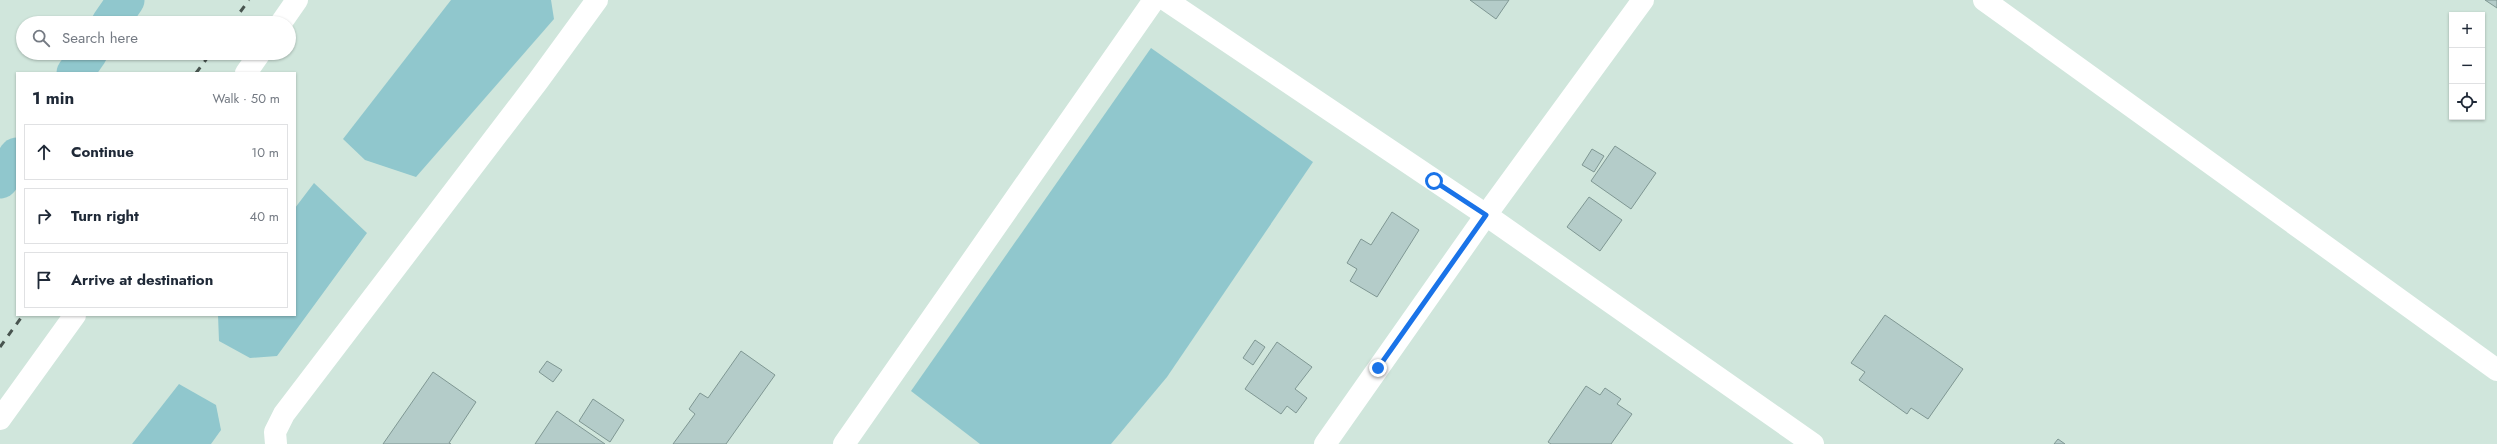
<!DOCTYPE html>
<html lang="en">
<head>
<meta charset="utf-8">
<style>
	:root { --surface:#fff; --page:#f2f2f3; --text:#1f2937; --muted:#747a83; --line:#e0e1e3 }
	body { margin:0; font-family:Jost,sans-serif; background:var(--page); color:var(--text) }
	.controls { position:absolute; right:12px; top:12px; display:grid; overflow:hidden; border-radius:0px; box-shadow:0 1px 3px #0004 }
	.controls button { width:36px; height:36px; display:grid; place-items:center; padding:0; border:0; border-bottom:1px solid var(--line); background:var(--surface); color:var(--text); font:20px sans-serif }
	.stop { position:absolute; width:12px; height:12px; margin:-9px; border:3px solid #1a73e8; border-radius:50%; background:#fff }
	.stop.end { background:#1a73e8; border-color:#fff; box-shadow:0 1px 4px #0008 }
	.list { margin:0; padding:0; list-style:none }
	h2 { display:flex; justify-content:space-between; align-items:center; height:52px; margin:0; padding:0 16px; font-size:17px }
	h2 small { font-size:13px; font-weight:400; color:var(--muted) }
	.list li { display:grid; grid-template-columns:26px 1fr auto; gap:12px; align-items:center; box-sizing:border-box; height:56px; margin:0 8px 8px; padding:0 8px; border:1px solid var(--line); border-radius:0px }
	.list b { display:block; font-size:15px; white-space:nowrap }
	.list em { font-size:13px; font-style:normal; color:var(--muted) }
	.icon { flex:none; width:22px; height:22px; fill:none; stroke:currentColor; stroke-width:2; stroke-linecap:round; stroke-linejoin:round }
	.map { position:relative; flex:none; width:2497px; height:444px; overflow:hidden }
	.search { position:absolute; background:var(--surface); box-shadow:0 1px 3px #0004; left:16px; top:16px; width:280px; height:44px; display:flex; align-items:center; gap:10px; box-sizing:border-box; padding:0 14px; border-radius:22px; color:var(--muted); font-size:15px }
	.panel { position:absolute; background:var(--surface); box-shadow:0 1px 3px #0004; left:16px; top:72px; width:280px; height:244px; border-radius:0px }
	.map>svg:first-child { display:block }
</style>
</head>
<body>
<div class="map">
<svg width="2497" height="444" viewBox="0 0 2497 444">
	<rect width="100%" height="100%" fill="#d0e6dc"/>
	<g fill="#90c7cd">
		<path d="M451 0H551L554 19 416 177 365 160 343 139Z"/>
		<path d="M1151 48 1313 162 1167 377 1111 444H980L911 391Z"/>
		<path d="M314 183 367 233 277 356 250 358 219 341 218 315H295V208Z"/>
		<path d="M179 384 216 405 221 430 211 444H132Z"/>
	</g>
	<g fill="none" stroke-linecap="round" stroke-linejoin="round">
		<g stroke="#90c7cd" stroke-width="37">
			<path d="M110 23 126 0"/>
			<path d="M75 73 89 53"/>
			<path d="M0 180 17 156"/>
		</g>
	</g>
	<g fill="#b4ccc9" stroke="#7f9793">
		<path d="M1470 0H1509L1496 19Z"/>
		<path d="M2485 0H2497V8Z"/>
		<path d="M1615 146 1656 173 1631 209 1591 181Z"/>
		<path d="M1592 149 1604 156 1594 172 1582 165Z"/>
		<path d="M1589 197 1622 220 1600 251 1567 227Z"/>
		<path d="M1392 212 1419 230 1377 297 1350 281 1357 269 1347 263 1361 239 1371 245Z"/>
		<path d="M1885 315 1963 369 1928 419 1911 408 1907 414 1859 380 1865 372 1851 363Z"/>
		<path d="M1255 340 1265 347 1253 365 1243 358Z"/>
		<path d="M1277 342 1312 367 1295 389 1307 398 1296 413 1287 406 1281 414 1245 389Z"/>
		<path d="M741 351 775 375 726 444H673L695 414 689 409 700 393 708 398Z"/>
		<path d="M547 361 562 370 553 382 539 372Z"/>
		<path d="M433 372 476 402 449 443 451 444H383Z"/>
		<path d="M1586 386 1600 395 1605 388 1621 399 1617 404 1632 414 1611 444H1551L1548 442Z"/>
		<path d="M593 399 624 420 610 442 579 421Z"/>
		<path d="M557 411 605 444H535Z"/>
		<path d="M2058 439 2065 444H2054Z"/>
	</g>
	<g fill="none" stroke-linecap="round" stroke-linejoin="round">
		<g stroke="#fff" stroke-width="22">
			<path d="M1166 0 1486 215 1813 444"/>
			<path d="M1984 0 2497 370"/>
			<path d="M281 23 297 0"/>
			<path d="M246 73 260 53"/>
			<path d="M0 419 75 315"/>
			<path d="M276 444 275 432 284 414 538 81 597 0"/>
			<path d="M844 444 1154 0"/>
			<path d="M1325 444 1486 215 1643 0"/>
		</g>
		<g stroke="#48544f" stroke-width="3" stroke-dasharray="7 7" stroke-linecap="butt">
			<path d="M232 23 249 0"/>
			<path d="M196 73 211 53"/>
			<path d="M0 347 23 315"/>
		</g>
	</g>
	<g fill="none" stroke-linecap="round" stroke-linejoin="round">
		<path stroke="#1a73e8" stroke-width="5" d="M1378 368 1486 215 1434 181"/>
	</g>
</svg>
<div class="controls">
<button>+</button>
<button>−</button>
<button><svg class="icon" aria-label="locate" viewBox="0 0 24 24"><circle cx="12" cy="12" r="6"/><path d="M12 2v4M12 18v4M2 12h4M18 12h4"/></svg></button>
</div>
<div class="stop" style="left:1434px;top:181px"></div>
<div class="stop end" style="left:1378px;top:368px"></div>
<div class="search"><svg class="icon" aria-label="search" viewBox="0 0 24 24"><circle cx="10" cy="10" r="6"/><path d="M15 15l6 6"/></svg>Search here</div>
<section class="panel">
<h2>1 min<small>Walk · 50 m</small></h2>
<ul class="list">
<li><svg class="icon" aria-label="ahead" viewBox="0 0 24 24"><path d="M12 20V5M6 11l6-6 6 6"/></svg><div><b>Continue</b></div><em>10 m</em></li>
<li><svg class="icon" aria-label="right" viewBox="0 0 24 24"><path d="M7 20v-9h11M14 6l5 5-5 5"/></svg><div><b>Turn right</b></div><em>40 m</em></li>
<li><svg class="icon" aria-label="arrive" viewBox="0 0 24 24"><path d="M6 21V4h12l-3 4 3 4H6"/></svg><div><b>Arrive at destination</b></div></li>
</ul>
</section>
</div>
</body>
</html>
